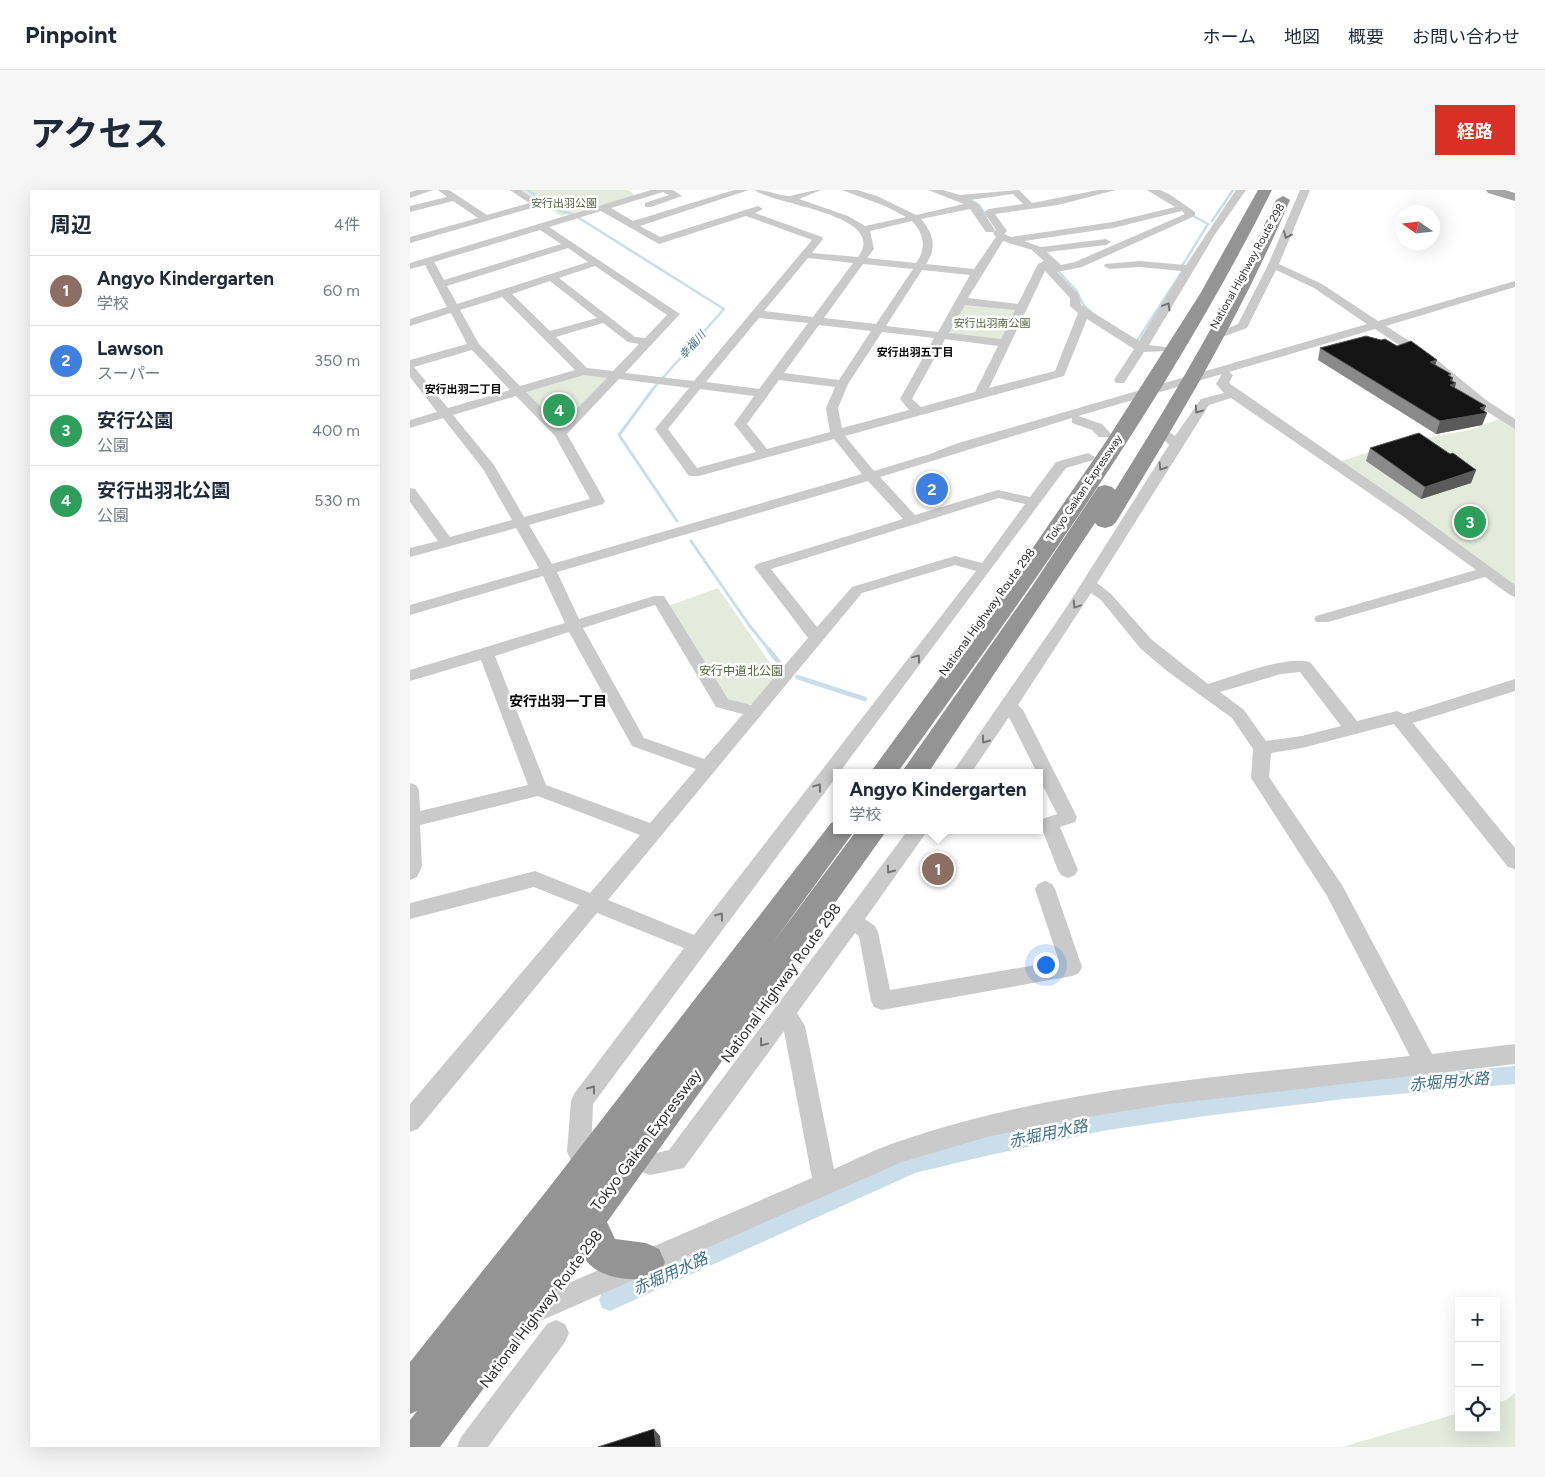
<!DOCTYPE html>
<html lang="ja">
<head>
<meta charset="utf-8">
<style>
	:root { --surface:#fff; --page:#f6f6f7; --text:#1f2937; --muted:#747a83; --line:#e0e1e3; --accent:#d93025 }
	body { margin:0; font-family:Figtree,"Noto Sans JP",sans-serif; background:var(--page); color:var(--text) }
	.controls { position:absolute; right:15px; bottom:15px; display:grid; overflow:hidden; border-radius:0px; box-shadow:0 5px 20px #0002 }
	.controls button { width:45px; height:45px; display:grid; place-items:center; padding:0; border:0; border-bottom:1px solid var(--line); background:var(--surface); color:var(--text); font:25px sans-serif }
	.compass { position:absolute; left:985px; top:15px; width:45px; height:45px; border-radius:50%; background:var(--surface); box-shadow:0 5px 20px #0002; rotate:284deg }
	.you { position:absolute; left:635px; top:774px; width:18px; height:18px; margin:-12px; border:4px solid #fff; border-radius:50%; background:#1a73e8; box-shadow:0 0 0 8px #1a73e833 }
	.badge { display:grid; place-items:center; width:32px; height:32px; border-radius:50%; background:var(--accent); color:#fff; font-size:16px; font-weight:700 }
	.pin { position:absolute; translate:-50% -50%; border:2px solid #fff; box-shadow:0 1px 5px #0006 }
	.popup { position:absolute; left:423px; top:579px; width:210px; height:65px; box-sizing:border-box; display:grid; place-content:center; border-radius:0px; background:var(--surface); filter:drop-shadow(0 1px 4px #0005); font-size:16px; white-space:nowrap; color:var(--muted) }
	.popup b { font-size:19px; color:var(--text) }
	.popup::after { content:''; position:absolute; left:50%; top:100%; margin-left:-10px; border:10px solid transparent; border-top-color:var(--surface) }
	.list { margin:0; padding:0; list-style:none }
	h2 { display:flex; justify-content:space-between; align-items:center; height:65px; margin:0; padding:0 20px; font-size:21px }
	h2 small { font-size:16px; font-weight:400; color:var(--muted) }
	.list li { display:grid; grid-template-columns:32px 1fr auto; gap:15px; align-items:center; box-sizing:border-box; height:70px; padding:0 20px; border-top:1px solid var(--line) }
	.list b { display:block; font-size:19px; white-space:nowrap }
	.list p { margin:0; font-size:16px; white-space:nowrap; color:var(--muted) }
	.list em { font-size:16px; font-style:normal; color:var(--muted) }
	.icon { flex:none; width:28px; height:28px; fill:none; stroke:currentColor; stroke-width:2; stroke-linecap:round; stroke-linejoin:round }
	.map { position:relative; flex:none; width:1105px; height:1257px; overflow:hidden; border-radius:0px }
	header { display:flex; align-items:center; gap:30px; box-sizing:border-box; height:70px; padding:0 25px; background:var(--surface); border-bottom:1px solid var(--line) }
	header strong { font-size:24px }
	nav { display:flex; gap:28px; margin-inline-start:auto; font-size:18px }
	.intro { display:flex; align-items:center; justify-content:space-between; box-sizing:border-box; height:120px; padding:0 30px }
	h1 { margin:0; font-size:35px }
	.button { padding:12px 22px; border-radius:0px; background:var(--accent); color:#fff; font-size:18px; font-weight:700 }
	main { display:flex; gap:30px; padding:0 30px }
	aside { flex:1; background:var(--surface); border-radius:0px; box-shadow:0 5px 20px #0002 }
	.map>svg:first-child { display:block }
</style>
</head>
<body>
<header>
<strong>Pinpoint</strong>
<nav><a>ホーム</a><a>地図</a><a>概要</a><a>お問い合わせ</a></nav>
</header>
<div class="intro"><h1>アクセス</h1><a class="button">経路</a></div>
<main>
<aside>
<h2>周辺<small>4件</small></h2>
<ul class="list">
<li><span class="badge" style="background:#8d6e63">1</span><div><b>Angyo Kindergarten</b><p>学校</p></div><em>60 m</em></li>
<li><span class="badge" style="background:#3f7fe0">2</span><div><b>Lawson</b><p>スーパー</p></div><em>350 m</em></li>
<li><span class="badge" style="background:#2e9e5b">3</span><div><b>安行公園</b><p>公園</p></div><em>400 m</em></li>
<li><span class="badge" style="background:#2e9e5b">4</span><div><b>安行出羽北公園</b><p>公園</p></div><em>530 m</em></li>
</ul>
</aside>
<div class="map">
<svg width="1105" height="1257" viewBox="0 0 1105 1257">
	<rect width="100%" height="100%" fill="#fff"/>
	<g fill="#e4eadc">
		<path d="M110 0H218L224 4 222 7 151 26Z"/>
		<path d="M558 114 602 119 606 121 593 148 587 150 543 144 539 142 553 115Z"/>
		<path d="M169 184 195 186 198 189 154 235 146 236 115 204 118 200Z"/>
		<path d="M1089 229 1105 237V396L931 271 1010 246 1014 248 1060 240Z"/>
		<path d="M308 398 360 473 371 481 346 513 336 515 316 508 258 416Z"/>
		<path d="M1105 1203V1257H932L1049 1223V1238H1086V1213L1096 1210Z"/>
	</g>
	<g fill="none" stroke-linecap="round" stroke-linejoin="round">
		<g stroke="#c9dee8" stroke-width="2.5">
			<path d="M117 0 151 21 165 25"/>
			<path d="M557 8 569 15 576 26"/>
			<path d="M169 28 314 119 242 200"/>
			<path d="M802 31 823 0"/>
			<path d="M772 76 798 34 785 27"/>
			<path d="M645 78 666 100 674 116 682 123"/>
			<path d="M725 150 727 151 773 80"/>
		</g>
		<g stroke="#c9dee8" stroke-width="3">
			<path d="M243 199 209 245 267 331"/>
			<path d="M281 351 339 435 360 461"/>
		</g>
		<g stroke="#c9dee8" stroke-width="4.5">
			<path d="M359 460 371 475"/>
			<path d="M387 487 455 509"/>
		</g>
		<path fill="#c9dee8" fill-rule="evenodd" d="M1105 876V894L943 908 795 926 697 940 571 967 505 983 200 1121 192 1118 189 1110 192 1102 503 964 571 947 697 922 943 890Z"/>
		<g fill="#cacaca" fill-rule="evenodd">
			<path d="M7 0H23L0 8V2Z"/>
			<path d="M28 0H39L77 25 119 13 100 0H111L136 17 131 20 125 17 0 53V47L68 28 43 11 0 22V16L37 7Z"/>
			<path d="M241 0H263L272 6 241 17H235V13L259 5 253 2 201 18 223 31 324 0H339L230 36 250 47 348 16 353 19 345 23 412 47 413 49 402 63 448 67C480 24 363 15 345 0 358 0 367 5 378 6 385 6 399 0 411 0L389 9 438 26 455 36 496 27 475 16 432 0H447L467 6 506 25 554 14 518 0H533L550 5 609 0 622 13 688 0H706L648 15 585 24 597 41 594 44 601 47 703 32 765 17 737 0H750L759 4 785 22V26L672 77 647 82 669 105 671 115 729 151 772 81 729 77 699 79 694 76 695 74 729 71 776 75 826 0H836L804 46 739 155 756 157V161L734 162 714 193H706L704 190 724 159 677 129 654 186 435 246 464 281 520 264 545 254 957 134 904 98 866 80 837 138 807 149 801 146 828 134 858 75 890 0H900L869 74 912 94 968 131 1105 91V97L976 136 1021 165 1076 210 1105 229V239L1068 216 1013 171 965 139 819 182 823 185 819 193 1001 319 1105 395V407L1100 405 1075 387 918 432H906L904 429 906 426 1066 380 991 325 821 208 799 215 687 393 701 404 742 450 798 494C824 487 874 465 900 472L947 531 987 521 994 524 1105 489V501L1003 533 1105 658V679L1098 677 984 534 892 558 861 563 859 587 932 695 1022 864 1105 854V874L752 915 664 929 577 947 492 972 121 1135 112 1139 103 1135 99 1126 103 1117 402 988 374 841 274 978 240 985 232 982 228 974 232 966 259 960 498 640H518L455 729 465 736 468 742 480 800 649 771 625 699 628 694 635 691 642 694 645 699 672 777 669 783 662 786 472 820 464 817 461 811 449 746 445 743 387 823 395 836 424 979C446 969 468 958 490 951 653 895 830 885 1000 866L917 706 841 588 843 559 822 528 757 481 730 458 691 410 681 403 608 515 613 520 667 627 665 632 650 637 668 680 665 685 658 688 651 685 648 680 630 634 632 629 647 624 629 588V583H627L599 527 561 583H542L654 421 759 255 745 240 751 236 765 246 791 209 814 203 806 194 812 184 668 226 692 234 701 244 699 247H689L682 240 662 233V228L470 287 505 325 588 300 620 307 646 272 678 263 685 267 683 270 656 278 429 583H427V586L183 914 181 962 177 970 169 973 161 970 157 962 161 911 164 904 274 758 187 723 8 939 0 942V914L169 715 124 697 0 729V713L125 681 180 703 230 645 128 606 10 635 12 676 7 687 0 690V593L6 595 9 600 10 621 118 595 71 470 0 491V480L155 433 133 386 0 425V415L129 378 106 338 0 367V358L28 351 0 312V298L5 299 40 347 102 330 73 279 33 228 0 238V230L27 222 0 187V170L57 154 41 123 0 136V129L37 117 15 75 0 79V73ZM603 4 613 14 579 19 574 22 586 40 583 43 586 47 564 79 516 74C527 58 524 44 511 29L560 19 576 42H584L585 40 567 13 560 10ZM191 21 249 54 336 26 402 50 284 191 215 183 270 124 139 37ZM772 21 775 24 665 72 651 75 637 62 696 55 701 52 696 49 631 57 614 51 703 38ZM502 31C514 44 517 58 506 73L457 68 464 59 460 41ZM130 40 151 54 34 90 24 72ZM593 51 622 60 634 71 628 74 608 114 558 108ZM158 58 178 72 47 114 37 96ZM398 68 443 73 403 127 354 121ZM453 74 503 79 466 134 414 128ZM185 76 257 125 235 148 225 147 149 88ZM512 80 560 85 528 142 476 136ZM635 81 660 108V116L668 123 645 181 579 198ZM140 91 187 128 140 141 102 104ZM92 107 165 180 110 196 69 154 50 120ZM555 115 605 120 591 149 539 143ZM349 128 398 133 349 199 296 192ZM193 133 218 152 229 154 203 181 177 178 146 147ZM409 135 461 141 429 190 374 183ZM472 142 524 148 490 209 499 220 432 238 428 218 438 194ZM535 149 588 156 565 202 511 217 502 209ZM62 160 100 200 38 218 4 177ZM174 185 197 188 150 236 116 202ZM209 189 279 198 245 239 279 286H289L424 249 452 284 142 374 119 335 193 314 195 311 157 244ZM369 190 425 197 416 218 420 242 357 259 337 234ZM290 199 344 206 324 234 346 262 287 278 258 239ZM106 206 145 246 180 309 114 327 84 275 43 225ZM458 291 493 329 347 374 344 377 398 448 341 515 318 509 254 406H244L169 429 147 382ZM589 308 615 314 572 373 545 366 442 397 407 437 361 379ZM545 375 566 381 284 745 198 710 452 403ZM245 415 306 517 333 524 294 569 234 548 173 438ZM159 442 222 556 286 579 240 633 136 595 85 466ZM890 482 931 536 892 546 856 551 834 520 810 502 871 484Z"/>
			<path d="M146 1130 155 1134 159 1143 155 1152 78 1257H47L51 1247 137 1134Z"/>
		</g>
		<path fill="#a5a5a5" fill-rule="evenodd" d="M1076 0H1095L1105 3V11L1078 3Z"/>
		<g fill="#949494" fill-rule="evenodd">
			<path d="M848 0H862C759 206 622 396 487 583H460L600 391 695 253 790 104Z"/>
			<path d="M873 6 880 10C832 123 770 227 706 332L702 336 695 338 688 336 685 333 518 583H491L623 395 688 297 695 295 702 297 705 300C764 206 820 111 866 10Z"/>
			<path d="M427 631V640H445L362 754 447 640H477L197 1032 205 1049 236 1053 249 1059 255 1072 249 1085C228 1094 183 1089 173 1065L30 1257H0V1230L7 1221 0 1224V1172L138 999 421 633Z"/>
		</g>
	</g>
	<g fill="#8a8a8a">
		<path d="M987 156 1027 170 1025 175 1041 184 1040 186 1043 188 1042 191 1046 193 1045 198 1077 223 1072 235 1026 244 908 170 910 158Z"/>
		<path d="M960 258 1066 280 1061 293 1011 309 956 271Z"/>
		<path d="M507 291 539 294V300L517 307 507 298Z"/>
	</g>
	<g fill="#5a5a5a">
		<path d="M1027 170 1023 181 1020 172Z"/>
		<path d="M1043 188 1041 195 1046 193 1042 205 1040 190Z"/>
		<path d="M1076 216 1073 224 1077 223 1072 235 1026 244 1030 231Z"/>
		<path d="M1066 280 1061 293 1011 309 1015 297Z"/>
		<path d="M539 294V300L517 307V301Z"/>
		<path d="M244 1239 250 1246 251 1257H246Z"/>
	</g>
	<g fill="#141414" stroke="#5a5a5a">
		<path d="M956 146 971 150 975 149 987 156 1001 151 1027 170 1020 172 1041 184 1038 185 1043 188 1040 190 1046 193 1040 195 1076 216 1070 218 1077 223 1030 231 910 158Z"/>
		<path d="M1009 243 1040 264 1043 263 1066 280 1015 297 960 258Z"/>
		<path d="M530 284 539 294 517 301 507 291Z"/>
		<path d="M244 1239 246 1257H188Z"/>
	</g>
	<defs><path id="oneway-chevron" d="M-2-3.5L2.5 0L-2 3.5" fill="none" stroke-width="1.6" stroke-linecap="round" stroke-linejoin="round" transform="scale(1.25)"/></defs>
	<g stroke="#747474">
		<use href="#oneway-chevron" transform="translate(877 45) rotate(114)"/>
		<use href="#oneway-chevron" transform="translate(757 116) rotate(-59)"/>
		<use href="#oneway-chevron" transform="translate(788 220) rotate(125)"/>
		<use href="#oneway-chevron" transform="translate(752 277) rotate(122)"/>
		<use href="#oneway-chevron" transform="translate(666 415) rotate(124)"/>
		<use href="#oneway-chevron" transform="translate(507 468) rotate(-53)"/>
		<use href="#oneway-chevron" transform="translate(575 550) rotate(126)"/>
		<use href="#oneway-chevron" transform="translate(408 597) rotate(-53)"/>
		<use href="#oneway-chevron" transform="translate(480 680) rotate(126)"/>
		<use href="#oneway-chevron" transform="translate(310 726) rotate(-53)"/>
		<use href="#oneway-chevron" transform="translate(353 853) rotate(127)"/>
		<use href="#oneway-chevron" transform="translate(182 899) rotate(-54)"/>
	</g>
	<g text-anchor="middle" stroke-width="5" stroke-linejoin="round" paint-order="stroke">
		<g font-size="11" fill="#53653e" stroke="#fff">
			<text x="154" y="17">安行出羽公園</text>
			<text x="582" y="137">安行出羽南公園</text>
		</g>
		<g font-size="11" fill="#2d2d2d" stroke="#fff">
			<text transform="translate(837 76) rotate(-61)" y="4">National Highway Route 298</text>
			<text transform="translate(674 298) rotate(-56)" y="4">Tokyo Gaikan Expressway</text>
		</g>
		<g font-size="11" font-style="italic" fill="#417289" stroke="#fff">
			<text transform="translate(282 155) rotate(-48)" y="4">幸福川</text>
		</g>
		<g font-size="11" font-weight="bold" fill="#000" stroke="#fff">
			<text x="505" y="166">安行出羽五丁目</text>
			<text x="53" y="203">安行出羽二丁目</text>
		</g>
		<g font-size="12" fill="#2d2d2d" stroke="#fff">
			<text transform="translate(577 422) rotate(-54)" y="4">National Highway Route 298</text>
		</g>
		<g font-size="12" fill="#53653e" stroke="#fff">
			<text x="331" y="485">安行中道北公園</text>
		</g>
		<g font-size="14" font-weight="bold" fill="#000" stroke="#fff">
			<text x="148" y="516">安行出羽一丁目</text>
		</g>
		<g font-size="15" fill="#2d2d2d" stroke="#fff">
			<text transform="translate(371 793) rotate(-54)" y="5">National Highway Route 298</text>
			<text transform="translate(236 950) rotate(-53)" y="5">Tokyo Gaikan Expressway</text>
			<text transform="translate(131 1119) rotate(-53)" y="5">National Highway Route 298</text>
		</g>
		<g font-size="16" font-style="italic" fill="#417289" stroke="#fff">
			<text transform="translate(1039 891) rotate(-5)" y="6">赤堀用水路</text>
			<text transform="translate(638 943) rotate(-12)" y="6">赤堀用水路</text>
			<text transform="translate(260 1083) rotate(-24)" y="6">赤堀用水路</text>
		</g>
	</g>
</svg>
<div class="controls">
<button>+</button>
<button>−</button>
<button><svg class="icon" aria-label="locate" viewBox="0 0 24 24"><circle cx="12" cy="12" r="6"/><path d="M12 2v4M12 18v4M2 12h4M18 12h4"/></svg></button>
</div>
<svg class="compass" viewBox="-18 -18 36 36"><path d="M0-13l5 13h-10z" fill="#e53935"/><path d="M0 13l5-13h-10z" fill="#747a83"/></svg>
<div class="you"></div>
<div class="pin badge" style="left:528px;top:679px;background:#8d6e63">1</div>
<div class="popup"><b>Angyo Kindergarten</b>学校</div>
<div class="pin badge" style="left:522px;top:299px;background:#3f7fe0">2</div>
<div class="pin badge" style="left:1060px;top:332px;background:#2e9e5b">3</div>
<div class="pin badge" style="left:149px;top:220px;background:#2e9e5b">4</div>
</div>
</main>
</body>
</html>
